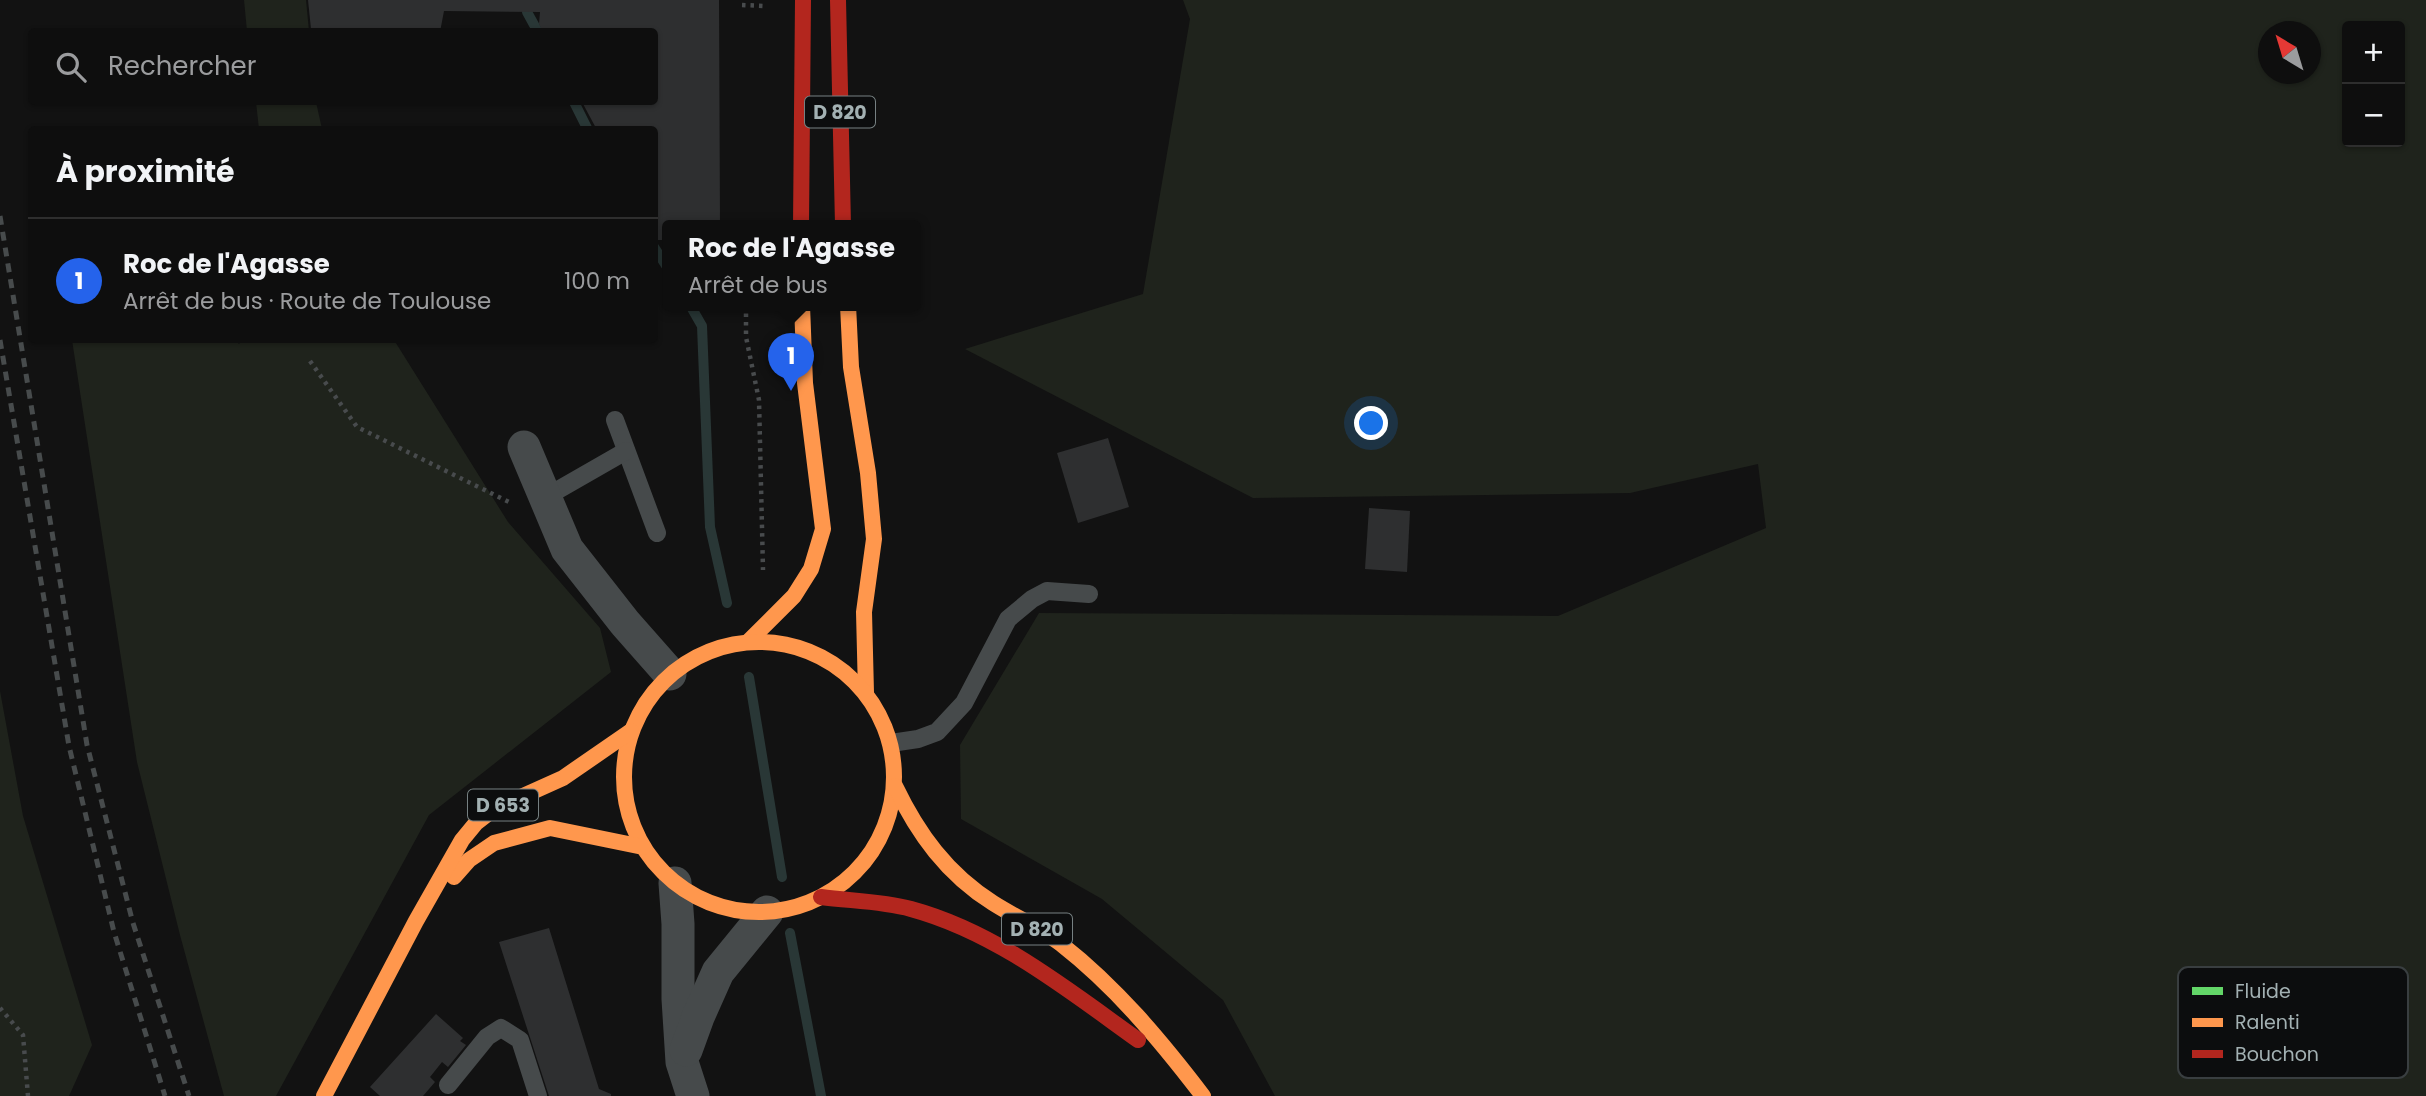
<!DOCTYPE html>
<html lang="fr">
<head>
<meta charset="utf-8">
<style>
	:root { --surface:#0e0e0e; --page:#1c1c1c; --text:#f1f3f6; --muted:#9b9c9e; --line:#2e2e2e; --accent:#2563eb }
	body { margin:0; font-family:Poppins,sans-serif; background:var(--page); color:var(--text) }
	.controls { position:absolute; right:21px; top:21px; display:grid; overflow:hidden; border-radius:7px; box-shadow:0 2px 5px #0004 }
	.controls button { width:63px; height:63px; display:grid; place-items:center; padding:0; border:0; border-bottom:2px solid var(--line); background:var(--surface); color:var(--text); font:35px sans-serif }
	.compass { position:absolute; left:2258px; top:21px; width:63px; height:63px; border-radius:50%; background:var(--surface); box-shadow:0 2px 5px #0004; rotate:322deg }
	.you { position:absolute; left:1372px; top:424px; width:24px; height:24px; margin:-18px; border:5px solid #fff; border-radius:50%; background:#1a73e8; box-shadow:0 0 0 10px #1a73e833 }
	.badge { display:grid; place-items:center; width:46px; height:46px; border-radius:50%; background:var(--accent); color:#fff; font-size:23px; font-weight:700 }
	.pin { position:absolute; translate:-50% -58px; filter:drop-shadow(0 2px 4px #0008) }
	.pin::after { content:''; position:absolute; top:37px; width:24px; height:21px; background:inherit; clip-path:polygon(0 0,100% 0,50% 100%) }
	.popup { position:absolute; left:662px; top:220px; width:259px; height:91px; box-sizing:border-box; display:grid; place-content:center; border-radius:7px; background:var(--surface); filter:drop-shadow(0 2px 5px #0005); font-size:23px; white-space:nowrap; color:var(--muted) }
	.popup b { font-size:26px; color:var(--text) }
	.popup::after { content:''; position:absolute; left:50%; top:100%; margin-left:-14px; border:14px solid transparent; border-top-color:var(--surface) }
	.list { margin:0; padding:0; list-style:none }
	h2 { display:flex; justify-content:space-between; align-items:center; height:91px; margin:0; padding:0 28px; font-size:30px }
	h2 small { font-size:23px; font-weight:400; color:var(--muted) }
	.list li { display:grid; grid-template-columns:46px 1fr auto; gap:21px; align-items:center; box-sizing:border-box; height:126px; padding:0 28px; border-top:2px solid var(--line) }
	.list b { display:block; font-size:26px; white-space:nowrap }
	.list p { margin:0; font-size:23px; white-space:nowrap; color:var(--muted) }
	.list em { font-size:23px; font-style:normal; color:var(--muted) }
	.icon { flex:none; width:38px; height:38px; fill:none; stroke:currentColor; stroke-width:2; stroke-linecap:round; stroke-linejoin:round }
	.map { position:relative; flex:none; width:2426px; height:1096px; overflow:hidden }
	.search { position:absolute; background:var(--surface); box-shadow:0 2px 5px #0004; left:28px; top:28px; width:630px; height:77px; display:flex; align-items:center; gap:18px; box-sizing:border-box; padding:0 24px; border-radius:7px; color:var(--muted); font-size:26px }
	.panel { position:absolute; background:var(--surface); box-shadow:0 2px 5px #0004; left:28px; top:126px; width:630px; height:217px; border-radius:7px }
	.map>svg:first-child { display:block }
</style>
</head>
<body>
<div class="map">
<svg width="2426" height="1096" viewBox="0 0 2426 1096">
	<rect width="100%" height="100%" fill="#121212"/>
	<g fill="#1f231c" fill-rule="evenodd">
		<path d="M244 0H306L309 31H247Z"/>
		<path d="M1183 0H2426V1096H1275L1223 1000 1102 899 961 819 960 745 1039 613 1558 616 1766 528 1758 464 1630 493 1253 498 965 349 1143 294 1190 19ZM2347 26H2400V142H2347ZM2268 32H2310V74H2268Z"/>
		<path d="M256 102H316L322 129H259Z"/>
		<path d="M72 340H235L239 344 242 340H394L508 522 600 628 611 672 429 815 276 1096H224L180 935 137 762Z"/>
		<path d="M0 691 23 816 92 1045 69 1096H0Z"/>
	</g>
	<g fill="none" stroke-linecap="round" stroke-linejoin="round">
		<g stroke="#293736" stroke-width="10">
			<path d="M527 12 538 32"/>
			<path d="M574 102 588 130"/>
			<path d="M654 247 667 267"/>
			<path d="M690 305 702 326 710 527 727 603"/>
			<path d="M749 677 782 877"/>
			<path d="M790 933 821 1096"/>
		</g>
	</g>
	<g fill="#2e2f30">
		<path d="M308 0H719L720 225H667V240H658L654 234V130H597L582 102H654V32H543L539 24 540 12 444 11 440 32 311 29Z"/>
		<path d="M1108 438 1129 507 1078 523 1057 453Z"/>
		<path d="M1369 508 1410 511 1407 572 1365 569Z"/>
		<path d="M549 928 599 1089 611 1094V1096H549L499 942Z"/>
		<path d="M436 1014 463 1038 460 1041 466 1045 448 1067 442 1062 430 1077 435 1082 423 1096H380L370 1087Z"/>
	</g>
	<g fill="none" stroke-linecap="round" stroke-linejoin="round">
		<g stroke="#484b4d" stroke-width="4.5" stroke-dasharray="3.5 5" stroke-linecap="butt">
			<path d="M742 5 765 6"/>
			<path d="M746 305V337L759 400 763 570"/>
			<path d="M310 361 357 427 509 502"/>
			<path d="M0 1008 23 1035 28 1096"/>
		</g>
		<g stroke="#464a4b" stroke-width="18">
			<path d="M615 420 657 533"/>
			<path d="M544 498 626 451"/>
			<path d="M891 743 918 739 937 732 964 703 1008 619 1032 599 1047 591 1089 594"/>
			<path d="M448 1085 487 1037 501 1028 520 1040 538 1096"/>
		</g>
		<g stroke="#464a4b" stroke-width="33">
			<path d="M524 447 567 549 625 623 670 674"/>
			<path d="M675 883 678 924V999L682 1062 693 1096"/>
			<path d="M686 1050 698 1017 718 972 767 912"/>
		</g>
		<g stroke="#ff974d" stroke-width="16">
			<path d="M848 305 851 367 868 473 874 539 864 612 866 693"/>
			<path d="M749 641 794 596 811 569 823 529 805 383 802 305"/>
			<circle cx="759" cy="777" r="135"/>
			<path d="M895 786C918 834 947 874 993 903 1015 917 1040 928 1061 944 1116 987 1161 1041 1203 1096"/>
			<path d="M454 877 469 860 494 843 550 828 643 847"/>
			<path d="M324 1096 416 921 462 840 476 823 494 809 563 778 631 731"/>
		</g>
		<g stroke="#b3261e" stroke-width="16">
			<path d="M838 0 843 225"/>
			<path d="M801 225 803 0"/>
			<path d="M821 897C851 901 882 901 911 909 996 932 1068 990 1138 1040"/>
		</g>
		<g stroke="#474b4c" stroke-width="5" stroke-dasharray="9 7" stroke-linecap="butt">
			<path d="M0 216 87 745 133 923 189 1096"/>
			<path d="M0 340 69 746 114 932 165 1096"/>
		</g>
	</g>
	<g text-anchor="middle" stroke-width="7" stroke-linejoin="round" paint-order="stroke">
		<g fill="#0c0d0e" stroke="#768082" stroke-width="2">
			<rect x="805" y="96.5" width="70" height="31" rx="5"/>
			<rect x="468" y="789.5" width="70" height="31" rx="5"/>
			<rect x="1002" y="913.5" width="70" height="31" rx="5"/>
		</g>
		<g font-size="19" font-weight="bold" fill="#a3b1b3">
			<text x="840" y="119">D 820</text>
			<text x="503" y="812">D 653</text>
			<text x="1037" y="936">D 820</text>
		</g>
	</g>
	<rect x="2178" y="967" width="230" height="111" rx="10" fill="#0c0d0e" stroke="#393e40" stroke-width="2"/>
	<rect x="2192" y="987" width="31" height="8" fill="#63d668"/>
	<rect x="2192" y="1018" width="31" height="9" fill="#ff974d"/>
	<rect x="2192" y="1050" width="31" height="8" fill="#b3261e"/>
	<g font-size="19" fill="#a3b1b3">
		<text x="2235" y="998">Fluide</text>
		<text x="2235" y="1029">Ralenti</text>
		<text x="2235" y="1061">Bouchon</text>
	</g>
</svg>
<div class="controls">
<button>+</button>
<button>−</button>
</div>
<svg class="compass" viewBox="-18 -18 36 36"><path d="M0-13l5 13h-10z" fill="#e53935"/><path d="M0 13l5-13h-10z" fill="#9b9c9e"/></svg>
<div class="you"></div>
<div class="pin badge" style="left:791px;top:391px">1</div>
<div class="popup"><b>Roc de l'Agasse</b>Arrêt de bus</div>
<div class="search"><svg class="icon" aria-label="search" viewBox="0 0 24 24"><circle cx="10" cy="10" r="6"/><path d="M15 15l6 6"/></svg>Rechercher</div>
<section class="panel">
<h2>À proximité<small></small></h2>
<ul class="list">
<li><span class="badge">1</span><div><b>Roc de l'Agasse</b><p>Arrêt de bus · Route de Toulouse</p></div><em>100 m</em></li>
</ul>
</section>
</div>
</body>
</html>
